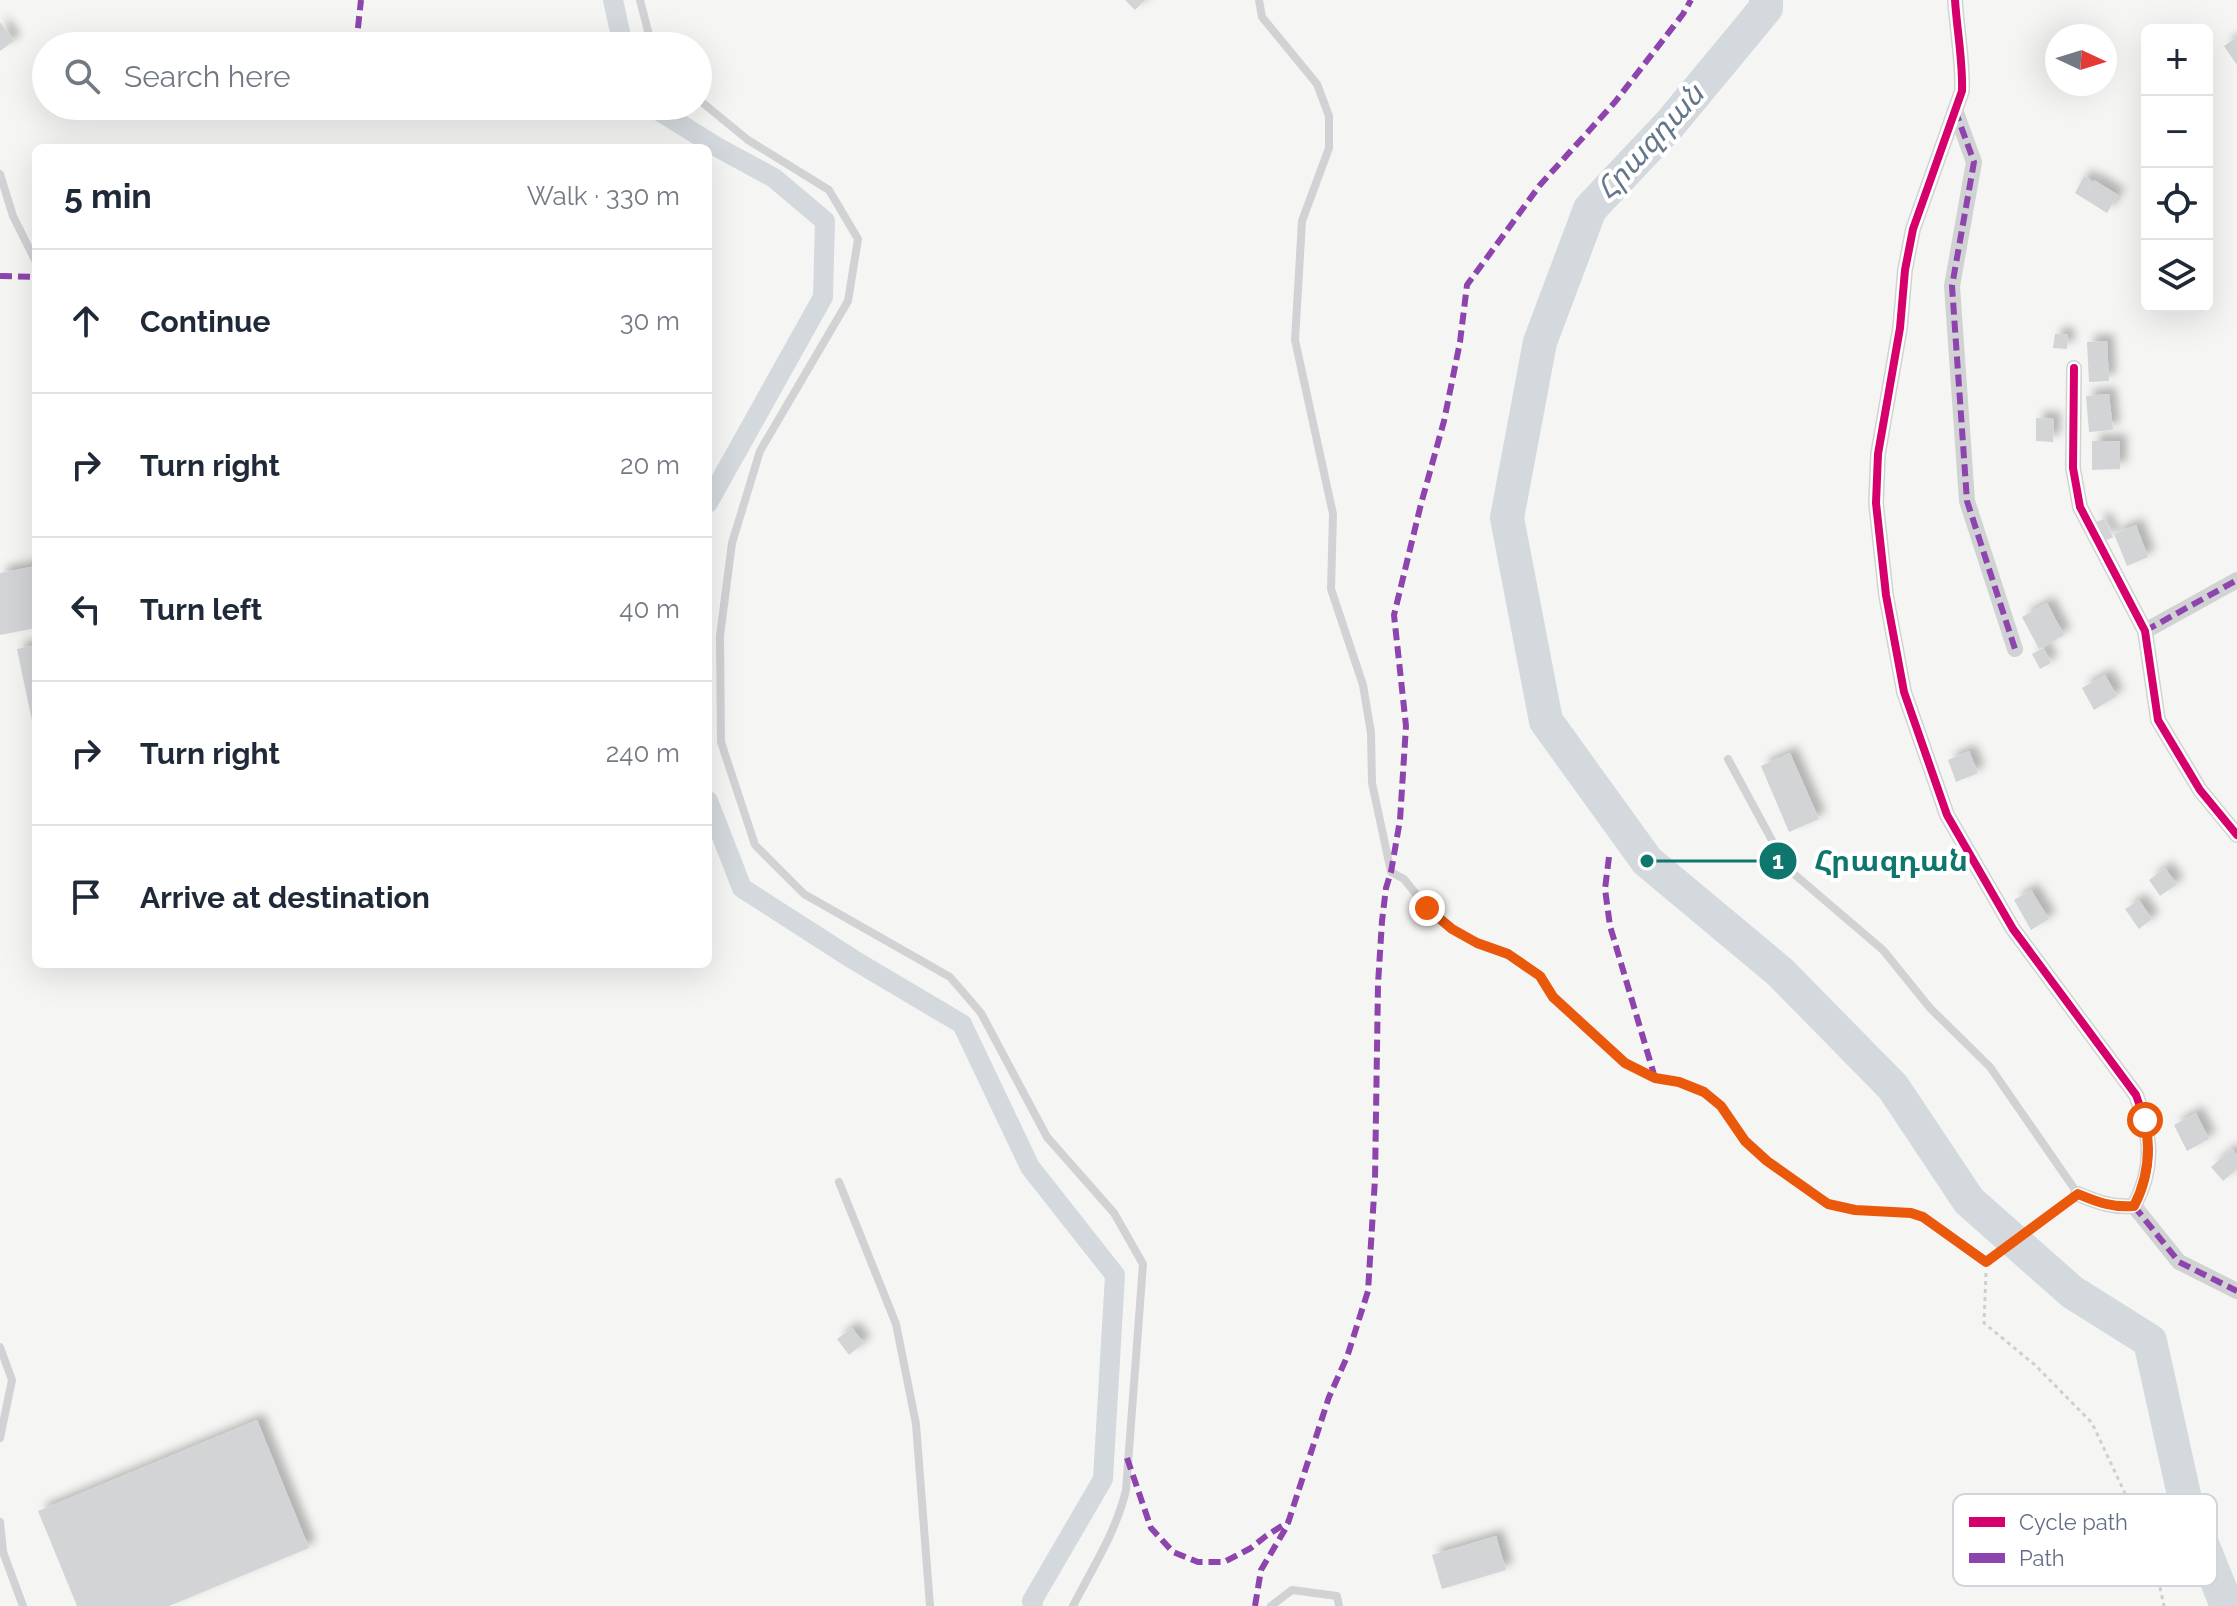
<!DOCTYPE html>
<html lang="en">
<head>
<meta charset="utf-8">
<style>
	:root { --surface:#fff; --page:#f6f6f7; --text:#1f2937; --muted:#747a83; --line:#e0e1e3 }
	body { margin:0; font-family:Raleway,"Noto Sans Armenian",sans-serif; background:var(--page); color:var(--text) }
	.controls { position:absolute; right:24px; top:24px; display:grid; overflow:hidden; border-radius:12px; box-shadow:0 8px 32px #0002 }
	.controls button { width:72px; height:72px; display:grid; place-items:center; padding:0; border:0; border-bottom:2px solid var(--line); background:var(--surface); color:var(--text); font:40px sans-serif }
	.compass { position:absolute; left:2045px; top:24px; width:72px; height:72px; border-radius:50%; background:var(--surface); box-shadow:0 8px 32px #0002; rotate:94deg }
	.stop { position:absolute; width:24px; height:24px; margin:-18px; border:6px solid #ea580c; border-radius:50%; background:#fff }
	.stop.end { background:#ea580c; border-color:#fff; box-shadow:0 2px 8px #0008 }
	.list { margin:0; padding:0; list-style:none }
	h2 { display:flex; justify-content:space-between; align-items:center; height:104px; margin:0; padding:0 32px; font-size:34px }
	h2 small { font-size:26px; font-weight:400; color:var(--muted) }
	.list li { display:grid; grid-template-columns:52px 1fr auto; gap:24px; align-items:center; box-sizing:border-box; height:144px; padding:0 32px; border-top:2px solid var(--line) }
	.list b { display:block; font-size:30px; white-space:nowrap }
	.list em { font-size:26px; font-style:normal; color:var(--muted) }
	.icon { flex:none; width:44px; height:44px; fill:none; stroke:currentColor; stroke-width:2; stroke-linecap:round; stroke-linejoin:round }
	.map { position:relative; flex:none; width:2237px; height:1606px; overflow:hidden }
	.search { position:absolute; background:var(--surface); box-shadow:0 8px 32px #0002; left:32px; top:32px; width:680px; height:88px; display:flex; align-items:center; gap:20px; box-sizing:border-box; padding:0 28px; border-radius:44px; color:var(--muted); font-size:30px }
	.panel { position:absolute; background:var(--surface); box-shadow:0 8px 32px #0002; left:32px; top:144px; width:680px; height:824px; border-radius:12px }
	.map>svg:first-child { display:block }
</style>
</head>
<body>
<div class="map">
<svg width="2237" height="1606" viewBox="0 0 2237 1606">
	<defs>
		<filter id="shadow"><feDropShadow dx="7" dy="-7" stdDeviation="4" flood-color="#0004"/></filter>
	</defs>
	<rect width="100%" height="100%" fill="#f5f6f4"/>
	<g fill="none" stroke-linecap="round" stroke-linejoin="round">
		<g stroke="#d4d9dd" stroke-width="20">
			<path d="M613 0 623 46"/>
			<path d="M651 106 717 147 774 178 825 221 823 297 708 503"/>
			<path d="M708 801 742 888 854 960 962 1024 1030 1167 1115 1275 1103 1479 1032 1601 1033 1606"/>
		</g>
		<path stroke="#d4d9dd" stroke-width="34" d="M1766 0V8L1670 124 1590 209 1540 342 1507 518 1546 721 1647 861 1780 972 1893 1087 1969 1201 2072 1292 2150 1341 2186 1504 2227 1606"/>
	</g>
	<g fill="#d2d4d5" filter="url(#shadow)">
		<path d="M1125 0H1145L1135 10Z"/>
		<path d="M0 22 14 41 0 51Z"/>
		<path d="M2237 37V65L2224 46Z"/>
		<path d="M2084 176 2092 181 2086 194 2094 180 2118 195 2107 213 2075 193Z"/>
		<path d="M2055 334 2068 335 2067 349 2053 348Z"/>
		<path d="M2107 341 2109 381 2089 382 2087 342Z"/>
		<path d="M2109 394 2113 430 2089 432 2086 396Z"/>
		<path d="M2036 418 2054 419 2053 442 2036 441Z"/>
		<path d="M2092 441H2120V469L2092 470Z"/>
		<path d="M2104 519 2113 537 2105 541 2096 522Z"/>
		<path d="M2136 525 2148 557 2127 566 2114 534Z"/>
		<path d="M36 566V628L0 635V573Z"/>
		<path d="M2047 603 2064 635 2039 649 2022 617Z"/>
		<path d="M36 645V735H35L17 649Z"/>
		<path d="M2043 648 2051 663 2040 669 2032 654Z"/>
		<path d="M2105 675 2117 696 2094 710 2082 688Z"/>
		<path d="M1969 751 1978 773 1956 782 1948 760Z"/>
		<path d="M1790 753 1819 819 1789 832 1761 766Z"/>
		<path d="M2165 868 2177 884 2160 896 2149 880Z"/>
		<path d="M2031 890 2049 919 2031 930 2014 900Z"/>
		<path d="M2139 900 2152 919 2139 929 2125 909Z"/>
		<path d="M2196 1113 2209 1139 2187 1151 2174 1125Z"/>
		<path d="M2232 1149 2237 1155V1169L2223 1181 2211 1167Z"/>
		<path d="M852 1328 864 1343 849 1355 837 1339Z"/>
		<path d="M257 1420 309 1548 169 1606H77L38 1511Z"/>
		<path d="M1496 1536 1506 1570 1442 1589 1432 1555Z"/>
	</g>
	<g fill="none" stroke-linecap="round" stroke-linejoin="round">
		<path stroke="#cecfcf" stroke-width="3" stroke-dasharray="4 4" stroke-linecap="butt" d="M1986 1273 1984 1323 2035 1365 2092 1423 2152 1551 2164 1606"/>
		<g stroke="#d1d2d3" stroke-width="8">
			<path d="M640 0 650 39 655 46"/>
			<path d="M1259 0 1262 17 1317 84 1329 116V148L1302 221 1295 340 1333 514 1331 589 1363 685 1371 733 1372 783 1391 872 1404 879 1427 908 1452 929 1477 943 1508 954 1540 976 1553 997 1625 1063 1655 1078 1679 1082 1704 1092 1721 1106 1745 1141 1767 1161 1828 1204 1855 1210 1911 1213 1923 1217 1986 1262 2078 1194 1990 1067 1930 1008 1883 950 1787 868 1728 759"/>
			<path d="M698 99 748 140 829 190 858 239 848 301 760 451 732 543 720 636 721 742 755 845 804 894 950 977 981 1013 1047 1137 1114 1213 1143 1264 1126 1490C1116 1532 1093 1567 1073 1606"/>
			<path d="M0 174 13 216 36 262"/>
			<path d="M839 1182 896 1324 916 1424 930 1606"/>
			<path d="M0 1347 12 1380 0 1438"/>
			<path d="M0 1522 3 1552 23 1606"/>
			<path d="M1271 1606 1292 1590 1337 1596 1339 1606"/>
		</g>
		<g stroke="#d1d2d3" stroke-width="16">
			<path d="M1955 0C1957 31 1963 61 1962 91L1913 229 1905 270 1900 328 1878 454 1876 503 1886 595 1904 692 1947 815 2013 929 2136 1095C2151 1136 2155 1167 2134 1206 2113 1208 2097 1202 2078 1194"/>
			<path d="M1955 110 1974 162 1952 286 1967 501 2015 649"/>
			<path d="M2074 368 2073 468 2080 507 2145 631 2158 720 2200 790 2237 835"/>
			<path d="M2145 631 2237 580"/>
			<path d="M2134 1206 2179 1262 2237 1291"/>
		</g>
		<g stroke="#8e44ad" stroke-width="6" stroke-dasharray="12 6" stroke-linecap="butt">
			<path d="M356 46 361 0"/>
			<path d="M1955 110 1974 162 1952 286 1967 501 2015 649"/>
			<path d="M0 276 36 277"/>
			<path d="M2145 631 2237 580"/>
			<path d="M1609 857 1605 889 1610 926 1655 1078"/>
			<path d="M2134 1206 2179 1262 2237 1291"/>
			<path d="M1127 1458 1151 1528 1173 1552 1198 1562H1224L1251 1548 1266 1536 1288 1522"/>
			<path d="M1255 1606 1261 1570 1287 1526 1329 1397 1347 1357 1368 1291 1375 1179 1378 984 1382 921 1386 888 1391 872 1400 820 1406 726 1394 615 1421 504 1444 421 1460 342 1467 285 1540 185 1615 102 1683 14 1691 0"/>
		</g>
		<defs>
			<g id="cycleway">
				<path d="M1955 0C1957 31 1963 61 1962 91L1913 229 1905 270 1900 328 1878 454 1876 503 1886 595 1904 692 1947 815 2013 929 2136 1095C2151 1136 2155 1167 2134 1206 2113 1208 2097 1202 2078 1194"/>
				<path d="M2074 368 2073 468 2080 507 2145 631 2158 720 2200 790 2237 835"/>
			</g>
		</defs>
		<use href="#cycleway" stroke="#fff" stroke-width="13"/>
		<use href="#cycleway" stroke="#d6006c" stroke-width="8"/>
	</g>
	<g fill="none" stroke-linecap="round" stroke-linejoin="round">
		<path stroke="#ea580c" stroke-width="10" d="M1427 908 1452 929 1477 943 1508 954 1540 976 1553 997 1625 1063 1655 1078 1679 1082 1704 1092 1721 1106 1745 1141 1767 1161 1828 1204 1855 1210 1911 1213 1923 1217 1986 1262 2078 1194C2097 1202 2113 1208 2134 1206 2148 1179 2151 1150 2145 1120"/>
	</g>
	<g text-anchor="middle" stroke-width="8" stroke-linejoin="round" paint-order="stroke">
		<g font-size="30" font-style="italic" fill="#64778a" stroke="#fff">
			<text transform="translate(1650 142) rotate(-48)" y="10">Հրազդան</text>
		</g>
	</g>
	<rect x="1953" y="1494" width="264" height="92" rx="12" fill="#fff" stroke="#d0d4db" stroke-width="2"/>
	<rect x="1969" y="1517" width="36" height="10" fill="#d6006c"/>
	<rect x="1969" y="1553" width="36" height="10" fill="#8e44ad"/>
	<g font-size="22" fill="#636f86">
		<text x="2019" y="1530">Cycle path</text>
		<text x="2019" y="1566">Path</text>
	</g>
	<path fill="none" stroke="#0f766e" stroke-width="3" d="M1647 861L1778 861"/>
	<g fill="#0f766e" stroke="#fff" stroke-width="3">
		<circle cx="1647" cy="861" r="8"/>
		<circle cx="1778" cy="861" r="20"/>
	</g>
	<g font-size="24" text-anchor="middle" font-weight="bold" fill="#fff">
		<text x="1778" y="869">1</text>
	</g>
	<g font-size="30" text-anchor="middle" font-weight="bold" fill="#0f766e" stroke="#fff" stroke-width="8" stroke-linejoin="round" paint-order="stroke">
		<text x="1891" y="871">Հրազդան</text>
	</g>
</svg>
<div class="controls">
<button>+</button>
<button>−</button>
<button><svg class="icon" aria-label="locate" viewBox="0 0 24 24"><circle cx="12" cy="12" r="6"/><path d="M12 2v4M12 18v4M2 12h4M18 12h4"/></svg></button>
<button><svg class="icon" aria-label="layers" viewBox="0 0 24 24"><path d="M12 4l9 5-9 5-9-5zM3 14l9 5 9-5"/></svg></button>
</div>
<svg class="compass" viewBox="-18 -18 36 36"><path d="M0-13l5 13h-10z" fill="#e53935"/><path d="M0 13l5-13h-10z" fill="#747a83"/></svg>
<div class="stop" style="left:2145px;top:1120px"></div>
<div class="stop end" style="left:1427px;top:908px"></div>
<div class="search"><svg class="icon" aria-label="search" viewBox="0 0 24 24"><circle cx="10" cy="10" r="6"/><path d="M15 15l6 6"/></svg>Search here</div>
<section class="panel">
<h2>5 min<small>Walk · 330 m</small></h2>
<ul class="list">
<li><svg class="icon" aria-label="ahead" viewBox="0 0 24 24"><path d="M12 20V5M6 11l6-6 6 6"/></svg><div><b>Continue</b></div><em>30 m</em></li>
<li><svg class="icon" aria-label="right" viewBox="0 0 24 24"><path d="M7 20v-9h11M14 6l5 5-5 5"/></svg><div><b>Turn right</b></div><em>20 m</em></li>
<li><svg class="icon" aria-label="left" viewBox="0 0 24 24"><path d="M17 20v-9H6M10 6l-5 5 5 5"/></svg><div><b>Turn left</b></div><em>40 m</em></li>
<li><svg class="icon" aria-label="right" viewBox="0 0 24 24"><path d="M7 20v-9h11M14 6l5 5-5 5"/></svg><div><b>Turn right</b></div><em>240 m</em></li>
<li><svg class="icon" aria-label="arrive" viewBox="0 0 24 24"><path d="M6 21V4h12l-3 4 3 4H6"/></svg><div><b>Arrive at destination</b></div></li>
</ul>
</section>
</div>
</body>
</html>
